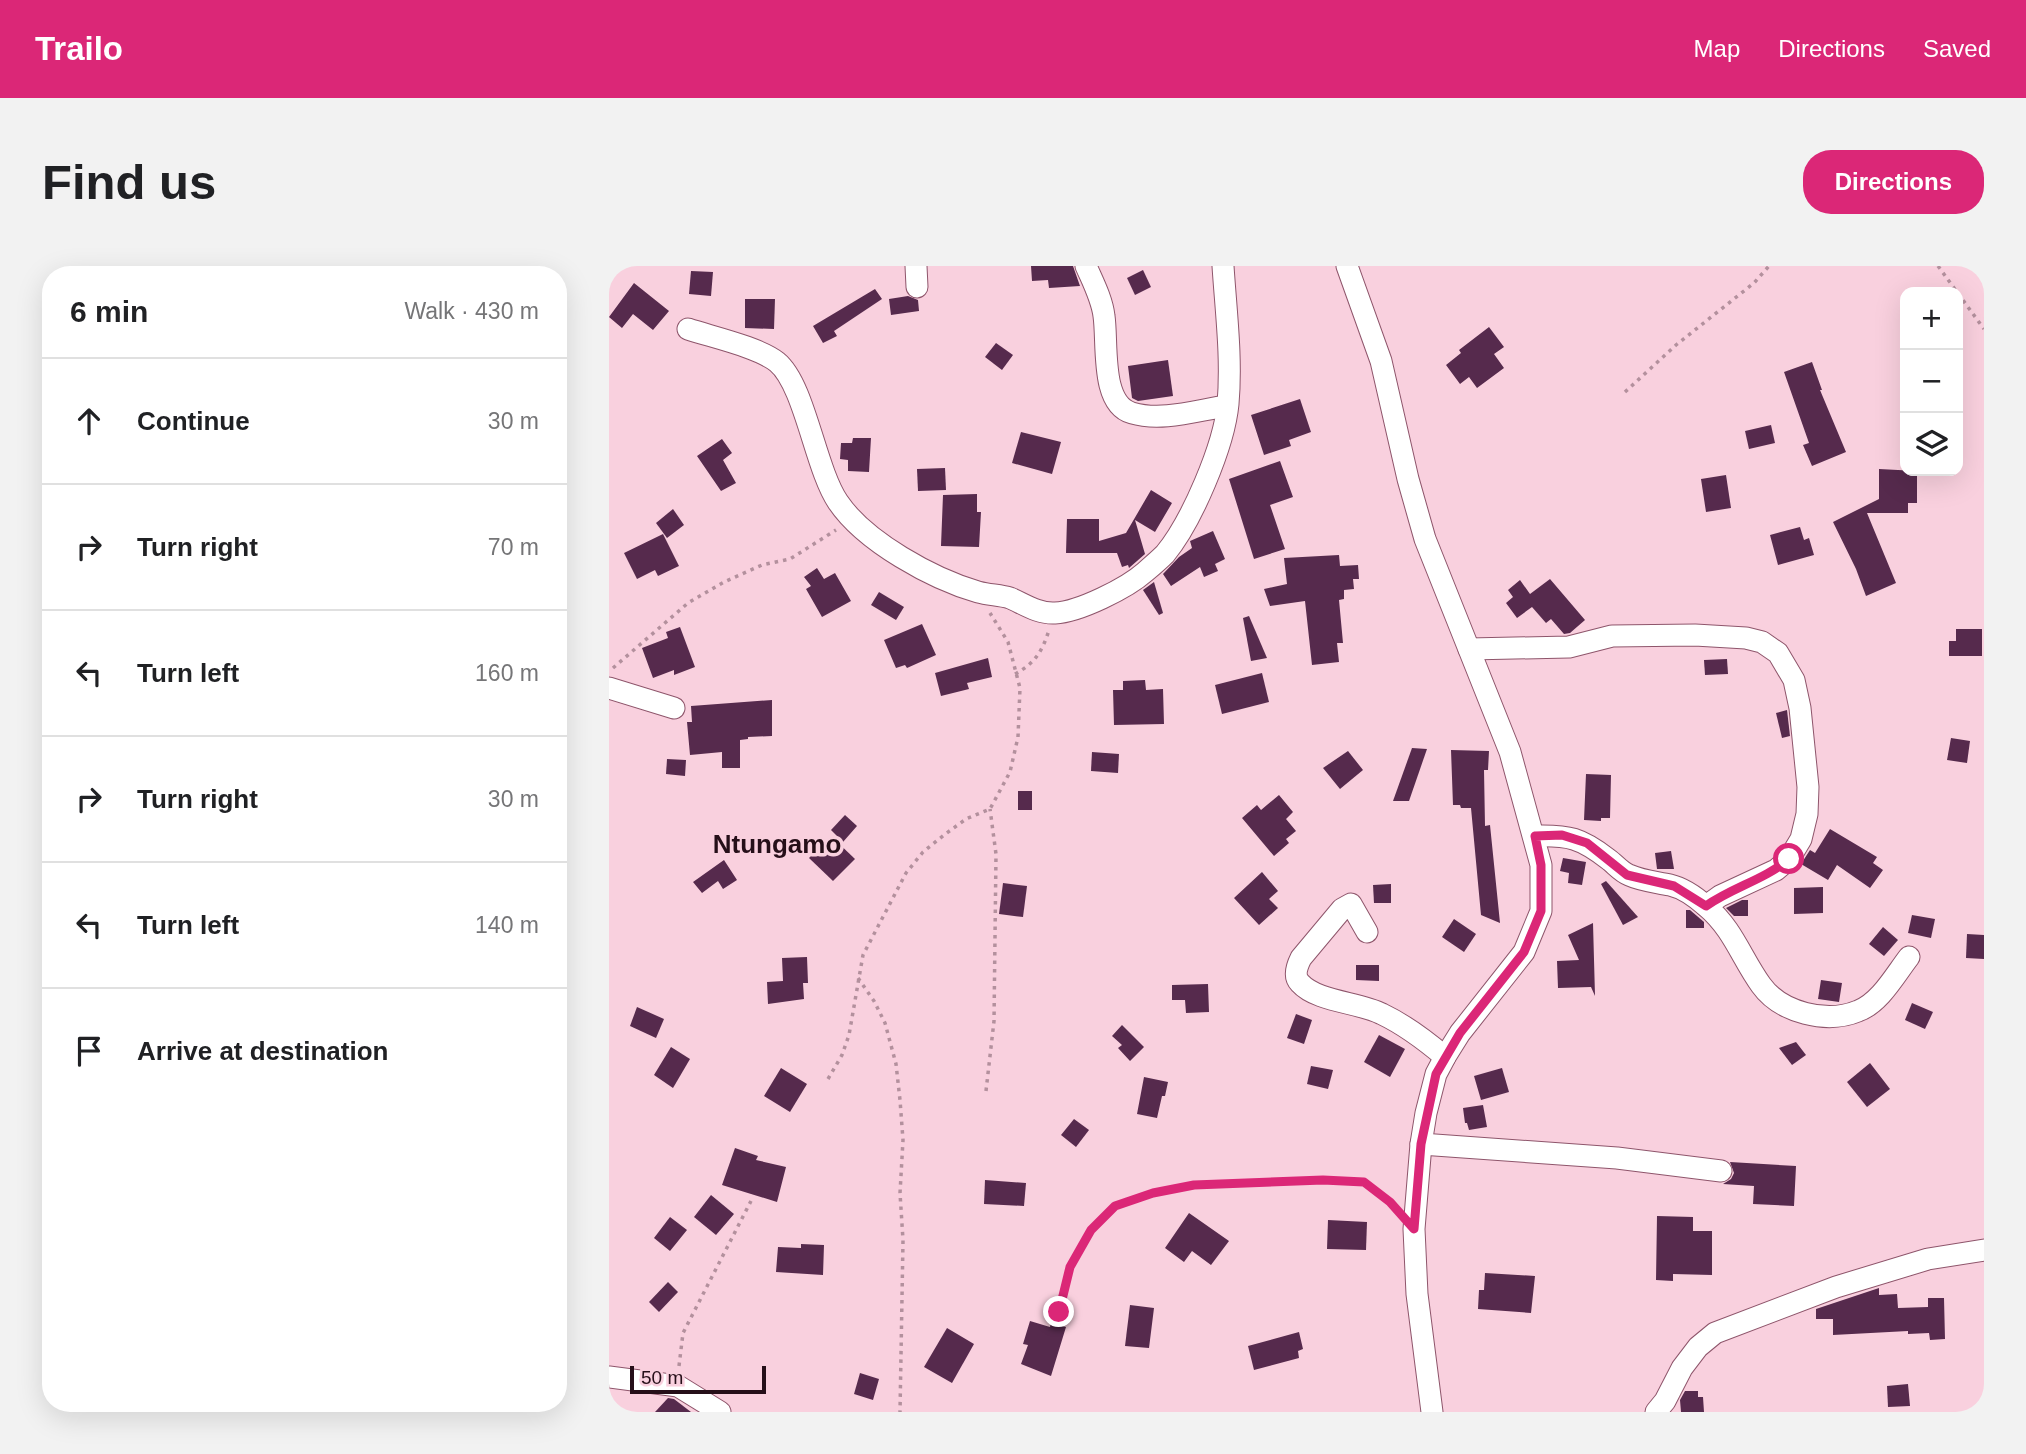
<!DOCTYPE html>
<html lang="en">
<head>
<meta charset="utf-8">
<style>
	:root { --surface:#fff; --page:#f2f2f2; --text:#202124; --muted:#757577; --line:#e0e0e0; --accent:#db2777 }
	body { margin:0; font-family:Helvetica,sans-serif; background:var(--page); color:var(--text) }
	.controls { position:absolute; right:21px; top:21px; display:grid; overflow:hidden; border-radius:14px; box-shadow:0 7px 28px #0002 }
	.controls button { width:63px; height:63px; display:grid; place-items:center; padding:0; border:0; border-bottom:2px solid var(--line); background:var(--surface); color:var(--text); font:35px sans-serif }
	.scale { position:absolute; left:21px; bottom:18px; width:136px; box-sizing:border-box; padding-left:7px; border:4px solid #260f19; border-top:0; font-size:19px; line-height:24px; white-space:nowrap; color:#260f19; -webkit-text-stroke:5px #f9d0de; paint-order:stroke }
	.stop { position:absolute; width:21px; height:21px; margin:-16px; border:5px solid #db2777; border-radius:50%; background:#fff }
	.stop.end { background:#db2777; border-color:#fff; box-shadow:0 2px 7px #0008 }
	.list { margin:0; padding:0; list-style:none }
	h2 { display:flex; justify-content:space-between; align-items:center; height:91px; margin:0; padding:0 28px; font-size:30px }
	h2 small { font-size:23px; font-weight:400; color:var(--muted) }
	.list li { display:grid; grid-template-columns:46px 1fr auto; gap:21px; align-items:center; box-sizing:border-box; height:126px; padding:0 28px; border-top:2px solid var(--line) }
	.list b { display:block; font-size:26px; white-space:nowrap }
	.list em { font-size:23px; font-style:normal; color:var(--muted) }
	.icon { flex:none; width:38px; height:38px; fill:none; stroke:currentColor; stroke-width:2; stroke-linecap:round; stroke-linejoin:round }
	.map { position:relative; flex:none; width:1375px; height:1146px; overflow:hidden; border-radius:28px }
	header { display:flex; align-items:center; gap:42px; box-sizing:border-box; height:98px; padding:0 35px; background:var(--accent); color:#fff }
	header strong { font-size:33px }
	nav { display:flex; gap:38px; margin-inline-start:auto; font-size:24px }
	.intro { display:flex; align-items:center; justify-content:space-between; box-sizing:border-box; height:168px; padding:0 42px }
	h1 { margin:0; font-size:49px }
	.button { padding:18px 32px; border-radius:28px; background:var(--accent); color:#fff; font-size:24px; font-weight:700 }
	main { display:flex; gap:42px; padding:0 42px }
	aside { flex:1; background:var(--surface); border-radius:28px; box-shadow:0 7px 28px #0002 }
	.map>svg:first-child { display:block }
</style>
</head>
<body>
<header>
<strong>Trailo</strong>
<nav><a>Map</a><a>Directions</a><a>Saved</a></nav>
</header>
<div class="intro"><h1>Find us</h1><a class="button">Directions</a></div>
<main>
<aside>
<h2>6 min<small>Walk · 430 m</small></h2>
<ul class="list">
<li><svg class="icon" aria-label="ahead" viewBox="0 0 24 24"><path d="M12 20V5M6 11l6-6 6 6"/></svg><div><b>Continue</b></div><em>30 m</em></li>
<li><svg class="icon" aria-label="right" viewBox="0 0 24 24"><path d="M7 20v-9h11M14 6l5 5-5 5"/></svg><div><b>Turn right</b></div><em>70 m</em></li>
<li><svg class="icon" aria-label="left" viewBox="0 0 24 24"><path d="M17 20v-9H6M10 6l-5 5 5 5"/></svg><div><b>Turn left</b></div><em>160 m</em></li>
<li><svg class="icon" aria-label="right" viewBox="0 0 24 24"><path d="M7 20v-9h11M14 6l5 5-5 5"/></svg><div><b>Turn right</b></div><em>30 m</em></li>
<li><svg class="icon" aria-label="left" viewBox="0 0 24 24"><path d="M17 20v-9H6M10 6l-5 5 5 5"/></svg><div><b>Turn left</b></div><em>140 m</em></li>
<li><svg class="icon" aria-label="arrive" viewBox="0 0 24 24"><path d="M6 21V4h12l-3 4 3 4H6"/></svg><div><b>Arrive at destination</b></div></li>
</ul>
</aside>
<div class="map">
<svg width="1375" height="1146" viewBox="0 0 1375 1146">
	<rect width="100%" height="100%" fill="#f9d0de"/>
	<g fill="#562a4d">
		<path d="M422 0H464L471 20 440 22 439 14 423 15Z"/>
		<path d="M534 4 542 21 526 29 518 12Z"/>
		<path d="M82 5 104 6 102 30 80 28Z"/>
		<path d="M25 17 60 45 44 64 24 48 13 62 0 51Z"/>
		<path d="M266 23 273 33 225 65 228 70 214 77 204 60Z"/>
		<path d="M299 30 309 34 310 45 282 49 280 33Z"/>
		<path d="M136 33H166L165 63 136 62Z"/>
		<path d="M880 61 895 81 885 88 895 102 868 122 860 111 851 118 837 99 852 87 850 84Z"/>
		<path d="M387 77 404 89 393 104 376 91Z"/>
		<path d="M559 94 564 130 529 135 523 132 519 100Z"/>
		<path d="M1203 96 1213 124H1211L1237 186 1203 200 1194 179 1200 177 1175 106Z"/>
		<path d="M691 133 702 166 680 174 682 180 655 189 642 149Z"/>
		<path d="M1162 159 1166 177 1140 183 1136 165Z"/>
		<path d="M412 166 452 176 443 208 403 197Z"/>
		<path d="M244 172H262L260 206 239 205V194L231 193 232 177H243Z"/>
		<path d="M113 173 123 187 114 194 127 217 112 225 88 190Z"/>
		<path d="M671 195 684 231 661 239 676 283 645 293 620 213Z"/>
		<path d="M336 202 337 224 309 225 308 203Z"/>
		<path d="M1270 203 1308 205V237H1299V247H1258L1287 317 1257 330 1247 303 1224 256 1270 233Z"/>
		<path d="M1117 209 1122 242 1097 246 1092 213Z"/>
		<path d="M542 224 563 237 546 266 526 254 536 288 520 302 519 299 513 301 508 287H457L458 253H490V275L517 267Z"/>
		<path d="M368 228V246H372L370 281 332 280 334 229Z"/>
		<path d="M64 243 75 259 58 272 47 257Z"/>
		<path d="M1191 261 1195 274 1200 272 1205 289 1169 299 1161 269Z"/>
		<path d="M604 265 616 293 606 298 609 305 595 311 591 301 562 320 554 308 570 291 583 282 581 275Z"/>
		<path d="M54 268 70 300 49 310 46 304 28 313 15 287Z"/>
		<path d="M730 289 731 300 749 299 750 313H744L745 323 735 324V333L730 334 734 377H728L730 396 703 399 696 335 661 340 655 323 678 318 675 292Z"/>
		<path d="M208 302 215 313 226 307 242 335 213 351 197 323 202 320 195 311Z"/>
		<path d="M941 313 976 354 961 367 955 368 942 353 937 357 923 341 908 352 897 337 904 331 899 324 911 314 921 328Z"/>
		<path d="M545 316 554 347 550 349 534 324Z"/>
		<path d="M270 326 295 341 287 354 262 339Z"/>
		<path d="M640 350 658 392 642 395 634 352Z"/>
		<path d="M313 358 327 389 298 402 296 399 287 402 275 374Z"/>
		<path d="M71 361 86 401 65 409V404L44 412 33 382 59 372 57 366Z"/>
		<path d="M1347 363H1373V390H1340V375H1347Z"/>
		<path d="M379 392 383 411 358 417 360 423 332 430 326 407Z"/>
		<path d="M1118 393 1119 408 1096 409 1095 394Z"/>
		<path d="M653 407 660 436 613 448 606 419Z"/>
		<path d="M536 414 537 424 554 423 555 458 505 459 504 424H514V415Z"/>
		<path d="M163 434V470L139 471V473L131 474V502H113V486L81 489 78 456H83L82 440Z"/>
		<path d="M1178 444 1181 470 1173 472 1167 447Z"/>
		<path d="M1342 472 1361 475 1358 497 1338 494Z"/>
		<path d="M803 482 818 483 800 535H784Z"/>
		<path d="M842 484 880 485 879 504H875L876 560 881 559 891 657 872 649 862 542H852L851 539H844Z"/>
		<path d="M739 485 754 504 731 523 714 502Z"/>
		<path d="M483 486 510 488 509 507 482 505Z"/>
		<path d="M58 493 77 494 76 510 57 508Z"/>
		<path d="M977 508 1002 509 1001 552H992V555L975 554Z"/>
		<rect x="409" y="525" width="14" height="19"/>
		<path d="M670 529 684 546 677 553 687 565 677 573 680 577 665 590 633 552 648 539 652 544Z"/>
		<path d="M236 549 248 560 234 576 222 564Z"/>
		<path d="M1221 563 1268 591 1264 597 1274 604 1261 622 1228 599 1219 614 1192 598 1201 584 1206 587Z"/>
		<path d="M222 570 246 593 224 615 200 592Z"/>
		<path d="M1062 585 1065 603H1048L1046 587Z"/>
		<path d="M954 592 977 596 973 619 959 617 960 607 951 605Z"/>
		<path d="M115 594 128 614 114 623 109 615 93 627 84 616Z"/>
		<path d="M653 606 669 625 660 633 669 642 650 659 625 632Z"/>
		<path d="M997 615 1029 651 1014 659 992 618Z"/>
		<path d="M394 617 418 620 414 651 390 648Z"/>
		<path d="M782 618V637H765L764 619Z"/>
		<path d="M1214 621V647L1185 648V622Z"/>
		<path d="M1133 634H1139V650H1125L1117 642Z"/>
		<path d="M1077 644H1081L1095 656V662H1077Z"/>
		<path d="M1303 649 1326 653 1322 672 1299 667Z"/>
		<path d="M845 653 867 668 855 686 833 671Z"/>
		<path d="M984 657 986 730 982 721 949 722 948 695 970 694 959 669Z"/>
		<path d="M1274 661 1289 674 1275 690 1260 678Z"/>
		<path d="M1358 668 1375 669V693L1357 692Z"/>
		<path d="M198 691 199 717H194L195 733 159 738 158 716 174 715 173 692Z"/>
		<path d="M747 699H770V715L747 714Z"/>
		<path d="M1212 714 1233 717 1230 736 1209 733Z"/>
		<path d="M599 718 600 746 577 747 576 734H563V719Z"/>
		<path d="M1303 737 1324 746 1316 763 1296 754Z"/>
		<path d="M28 741 55 753 47 772 21 760Z"/>
		<path d="M687 748 703 754 695 778 678 772Z"/>
		<path d="M513 759 535 781 521 795 509 782 513 779 503 770Z"/>
		<path d="M770 769 796 783 781 811 755 796Z"/>
		<path d="M1187 776 1197 789 1183 799 1170 782Z"/>
		<path d="M62 781 81 793 64 822 45 809Z"/>
		<path d="M1261 797 1281 823 1258 841 1238 816Z"/>
		<path d="M702 800 724 804 719 823 698 818Z"/>
		<path d="M172 802 198 818 181 846 155 830Z"/>
		<path d="M893 802 900 826 872 834 865 810Z"/>
		<path d="M535 811 559 816 556 830H553L548 852 528 848Z"/>
		<path d="M874 839 878 861 860 864 858 857H856L854 842Z"/>
		<path d="M465 853 480 864 467 881 452 869Z"/>
		<path d="M126 882 149 890 147 894 177 901 168 936 113 919Z"/>
		<path d="M1121 896 1187 900 1185 940 1144 938 1145 920 1114 918 1122 913 1125 907Z"/>
		<path d="M376 914 417 917 415 940 375 938Z"/>
		<path d="M102 929 125 948 107 969 85 951Z"/>
		<path d="M580 947 620 975 602 999 583 985 575 996 556 982Z"/>
		<path d="M1048 950 1084 951V965H1103V1009L1064 1008V1015L1047 1014Z"/>
		<path d="M61 951 78 964 61 985 45 972Z"/>
		<path d="M719 954 758 956 757 984 718 983Z"/>
		<path d="M192 978 215 979 214 1009 167 1006 169 981 192 982Z"/>
		<path d="M876 1007 926 1010 922 1047 869 1043 870 1024H875Z"/>
		<path d="M59 1016 69 1026 50 1046 40 1036Z"/>
		<path d="M1270 1022V1029L1288 1028 1289 1042 1319 1041V1032H1335L1336 1073 1321 1074 1320 1067 1299 1068V1065L1224 1069V1053H1207V1043Z"/>
		<path d="M521 1039 545 1042 540 1082 516 1080Z"/>
		<path d="M421 1055 441 1061 442 1057 457 1061 442 1110 412 1098 419 1079 414 1078Z"/>
		<path d="M338 1062 365 1078 343 1117 315 1101Z"/>
		<path d="M690 1066 694 1083 689 1085 690 1092 645 1104 639 1080Z"/>
		<path d="M251 1107 270 1113 264 1134 245 1128Z"/>
		<path d="M1299 1118 1301 1140 1279 1141 1278 1120Z"/>
		<path d="M1076 1125H1089V1131H1094L1095 1146H1072L1071 1134Z"/>
		<path d="M59 1132 65 1133 82 1146H46Z"/>
	</g>
	<g fill="none" stroke-linecap="round" stroke-linejoin="round">
		<defs>
			<g id="street">
				<path d="M307 0 308 21"/>
				<path d="M477 0C484 16 493 33 495 50 499 77 491 138 523 147 553 156 589 144 618 140"/>
				<path d="M738 0 772 95 799 213 816 273 901 486 932 599V645L915 686 851 767 836 791 827 808 817 847 812 878 805 963 808 1028 823 1146"/>
				<path d="M79 63C103 71 149 81 168 96 196 119 206 202 229 236 256 276 324 313 369 326 380 329 391 329 401 332 415 338 429 348 446 347 470 346 518 322 536 306 543 300 550 294 556 288 583 255 615 180 619 138 623 92 617 46 614 0"/>
				<path d="M860 383 960 381 1003 370 1086 369 1137 372 1153 376 1169 387 1185 414 1191 442 1199 521 1198 548 1192 573 1180 593 1167 604 1111 630 1097 640"/>
				<path d="M0 422 65 442"/>
				<path d="M926 570C960 569 972 572 999 593 1006 598 1012 606 1020 609 1033 615 1047 616 1061 619 1074 622 1088 632 1098 641 1124 663 1133 693 1152 719 1172 747 1218 758 1249 745 1271 737 1286 709 1300 691"/>
				<path d="M758 666 742 638 733 643 692 692C688 700 684 710 691 717 708 736 750 736 773 748 796 759 816 774 836 791"/>
				<path d="M812 878 1008 892 1112 905"/>
				<path d="M0 1111 69 1120 111 1146"/>
				<path d="M1047 1146 1056 1135 1073 1102 1089 1081 1106 1067 1227 1021 1319 993 1375 984"/>
			</g>
		</defs>
		<use href="#street" stroke="#8e556b" stroke-width="23"/>
		<g stroke="#b3909d" stroke-width="3.5" stroke-dasharray="3.5 5" stroke-linecap="butt">
			<path d="M1329 0 1375 63"/>
			<path d="M1016 126 1067 79 1145 17 1160 0"/>
			<path d="M4 402 79 337 115 316 153 299 181 293 227 264"/>
			<path d="M406 408C426 397 433 386 440 364"/>
			<path d="M249 712 265 735 276 757 287 798 291 834 294 874 291 927 294 974 291 1146"/>
			<path d="M219 813 233 789 240 769 254 689 297 607 314 586 335 569 357 553 381 543 401 506 409 471 411 422 399 376 381 347"/>
			<path d="M377 825 385 755 387 588 381 543"/>
			<path d="M450 1046 461 1001 482 964 506 940 544 927 585 919 714 914 755 916 788 943"/>
			<path d="M70 1100 74 1067 142 935"/>
		</g>
		<use href="#street" stroke="#fff" stroke-width="21"/>
	</g>
	<g fill="none" stroke-linecap="round" stroke-linejoin="round">
		<path stroke="#db2777" stroke-width="9" d="M450 1046 461 1001 482 964 506 940 544 927 585 919 714 914 755 916 781 936 805 963 812 878 827 808 851 767 915 686 932 645V599L926 570 953 569 978 577 1018 609 1065 620 1097 640C1124 621 1155 614 1180 593"/>
	</g>
	<g text-anchor="middle" stroke-width="7" stroke-linejoin="round" paint-order="stroke">
		<g font-size="26" font-weight="bold" fill="#260f19" stroke="#f9d0de">
			<text x="168" y="587">Ntungamo</text>
		</g>
	</g>
</svg>
<div class="controls">
<button>+</button>
<button>−</button>
<button><svg class="icon" aria-label="layers" viewBox="0 0 24 24"><path d="M12 4l9 5-9 5-9-5zM3 14l9 5 9-5"/></svg></button>
</div>
<div class="scale">50 m</div>
<div class="stop" style="left:1180px;top:593px"></div>
<div class="stop end" style="left:450px;top:1046px"></div>
</div>
</main>
</body>
</html>
